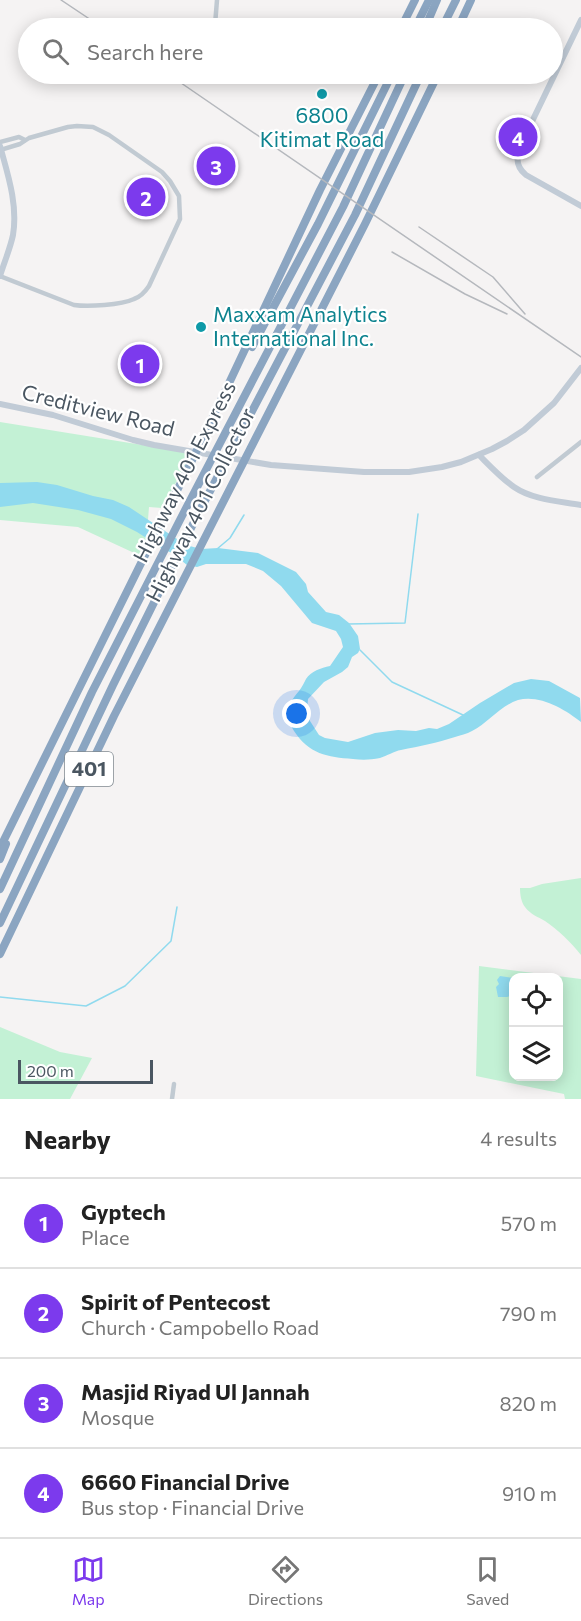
<!DOCTYPE html>
<html lang="en">
<head>
<meta charset="utf-8">
<style>
	:root { --surface:#fff; --page:#f6f6f6; --text:#222; --muted:#767676; --line:#e0e0e0; --accent:#7c3aed }
	body { margin:0; font-family:Commissioner,sans-serif; background:var(--page); color:var(--text) }
	.controls { position:absolute; right:18px; bottom:18px; display:grid; overflow:hidden; border-radius:12px; box-shadow:0 3px 15px #0003 }
	.controls button { width:54px; height:54px; display:grid; place-items:center; padding:0; border:0; border-bottom:2px solid var(--line); background:var(--surface); color:var(--text); font:30px sans-serif }
	.scale { position:absolute; left:18px; bottom:15px; width:135px; box-sizing:border-box; padding-left:6px; border:3px solid #4a5661; border-top:0; font-size:16px; line-height:21px; white-space:nowrap; color:#4a5661; -webkit-text-stroke:4px #fff; paint-order:stroke }
	.you { position:absolute; left:297px; top:714px; width:21px; height:21px; margin:-15px; border:4px solid #fff; border-radius:50%; background:#1a73e8; box-shadow:0 0 0 9px #1a73e833 }
	.badge { display:grid; place-items:center; width:39px; height:39px; border-radius:50%; background:var(--accent); color:#fff; font-size:20px; font-weight:700 }
	.pin { position:absolute; translate:-50% -50%; border:3px solid #fff; box-shadow:0 2px 6px #0006 }
	.list { margin:0; padding:0; list-style:none }
	h2 { display:flex; justify-content:space-between; align-items:center; height:78px; margin:0; padding:0 24px; font-size:26px }
	h2 small { font-size:20px; font-weight:400; color:var(--muted) }
	.list li { display:grid; grid-template-columns:39px 1fr auto; gap:18px; align-items:center; box-sizing:border-box; height:90px; padding:0 24px; border-top:2px solid var(--line) }
	.list b { display:block; font-size:22px; white-space:nowrap }
	.list p { margin:0; font-size:20px; white-space:nowrap; color:var(--muted) }
	.list em { font-size:20px; font-style:normal; color:var(--muted) }
	.icon { flex:none; width:33px; height:33px; fill:none; stroke:currentColor; stroke-width:2; stroke-linecap:round; stroke-linejoin:round }
	.map { position:relative; flex:none; width:581px; height:1099px; overflow:hidden }
	.search { position:absolute; background:var(--surface); box-shadow:0 3px 15px #0003; left:18px; right:18px; top:18px; height:66px; display:flex; align-items:center; gap:15px; box-sizing:border-box; padding:0 21px; border-radius:33px; color:var(--muted); font-size:22px }
	.sheet { height:438px; background:var(--surface) }
	nav { display:flex; justify-content:space-around; align-items:center; box-sizing:border-box; height:84px; border-top:2px solid var(--line); background:var(--surface); font-size:16px; color:var(--muted) }
	nav a { display:grid; justify-items:center; gap:3px }
	nav .on { color:var(--accent) }
	.map>svg:first-child { display:block }
</style>
</head>
<body>
<div class="map">
<svg width="581" height="1099" viewBox="0 0 581 1099">
	<rect width="100%" height="100%" fill="#f5f3f3"/>
	<g fill="#c3f1d5" fill-rule="evenodd">
		<path d="M0 422 192 453 162 508 149 507 145 558 78 527 0 520Z"/>
		<path d="M581 878V955C571 942 558 930 545 921 538 917 530 914 525 907 521 902 520 894 520 888H530L542 884Z"/>
		<path d="M479 966 581 979V1099H565L564 1094 476 1076ZM514 978H558V1076H514Z"/>
		<path d="M0 1027 60 1052 92 1058 70 1099H0Z"/>
	</g>
	<g fill="#90daee">
		<path d="M37 482 57 485 93 496 113 500 129 507 186 545 201 549 218 548 258 553 296 572 306 584 308 592 326 612 339 615 349 623 358 636 360 649 358 653 352 657 348 667 342 672 324 682 308 699 307 711 310 721 319 735 325 738 348 742 375 733 398 730 416 731 429 728 437 729 449 724 480 703 514 683 531 679 549 681 580 698 581 722C565 709 539 694 518 700 500 706 488 723 472 731 467 734 460 735 455 737 437 743 420 746 401 750 394 751 387 756 380 758 370 760 362 760 353 759 327 757 309 754 294 731 283 713 287 705 299 691 302 687 304 683 306 679 311 671 321 668 330 666L343 647 341 639 336 631 312 623 281 586 263 571 246 564H206L197 567 187 565 172 553 154 545 151 541 137 532 111 519 78 510 33 503 0 507V483Z"/>
		<path d="M500 976 514 978 513 995 507 997H498L496 987 499 984 497 980Z"/>
	</g>
	<g fill="none" stroke-linecap="round" stroke-linejoin="round">
		<g stroke="#90daee" stroke-width="1.5">
			<path d="M217 549 230 538 244 515"/>
			<path d="M348 624 405 623 418 514"/>
			<path d="M360 650 392 682 463 715"/>
			<path d="M0 997 86 1006 125 986 171 941 177 907"/>
		</g>
		<g stroke="#c1cad2" stroke-width="4.5">
			<path d="M217 0 215 25 217 28"/>
			<path d="M0 142 19 137 25 140"/>
			<path d="M0 150 20 144 29 138 68 127 77 126 93 127 109 135 162 172 170 181 179 196 180 219 149 286C145 292 140 297 134 299 121 305 88 307 74 305L0 276"/>
			<path d="M537 477 581 442"/>
			<path d="M172 1099 174 1084"/>
		</g>
		<g stroke="#c1cbd6" stroke-width="6">
			<path d="M581 20 526 134C519 149 511 163 526 175L581 206"/>
			<path d="M0 146C8 175 18 205 13 235 10 249 4 263 0 276"/>
			<path d="M0 404 53 415 133 440 154 445 271 465 364 472H409L442 467 461 462 492 449 507 441 524 430 554 403 581 368"/>
			<path d="M479 455C490 466 501 478 514 487 533 500 559 501 581 505"/>
		</g>
		<g stroke="#8ba5c1" stroke-width="8">
			<path d="M401 28 415 0"/>
			<path d="M415 28 429 0"/>
			<path d="M425 28 437 0"/>
			<path d="M442 28 456 0"/>
			<path d="M458 28 471 0"/>
			<path d="M252 347 318 224 392 74"/>
			<path d="M0 848 206 432 320 190 379 74"/>
			<path d="M0 859 6 844"/>
			<path d="M0 889 92 692 182 516 343 207 405 74"/>
			<path d="M0 923 113 685 198 514 355 215 421 74"/>
			<path d="M0 954 114 716 365 224 438 74"/>
		</g>
		<g stroke="#b5b8bd" stroke-width="1.5">
			<path d="M61 0 103 28"/>
			<path d="M168 74 581 357"/>
			<path d="M419 227 493 277 525 314"/>
			<path d="M392 252 465 294 507 314"/>
		</g>
	</g>
	<g fill="#0f9aa8" stroke="#fff" stroke-width="2">
		<circle cx="322" cy="94" r="6"/>
		<circle cx="201" cy="327" r="6"/>
	</g>
	<g text-anchor="middle" stroke-width="4.5" stroke-linejoin="round" paint-order="stroke">
		<rect fill="#fff" stroke="#808990" stroke-width="1.5" x="65" y="752" width="48" height="34" rx="4.5"/>
		<g font-size="20" font-weight="bold" fill="#4a5661">
			<text x="89" y="776">401</text>
		</g>
		<g font-size="21" fill="#0d838f" stroke="#fff">
			<text x="322" y="123">6800<tspan x="322" dy="24">Kitimat Road</tspan></text>
			<text x="213" y="322" text-anchor="start">Maxxam Analytics<tspan x="213" dy="24">International Inc.</tspan></text>
		</g>
		<g font-size="21" fill="#4a5661" stroke="#fff">
			<text transform="translate(98 411) rotate(14)" y="7">Creditview Road</text>
			<text transform="translate(185 472) rotate(-63)" y="7">Highway 401 Express</text>
			<text transform="translate(201 505) rotate(-63)" y="7">Highway 401 Collector</text>
		</g>
	</g>
</svg>
<div class="controls">
<button><svg class="icon" aria-label="locate" viewBox="0 0 24 24"><circle cx="12" cy="12" r="6"/><path d="M12 2v4M12 18v4M2 12h4M18 12h4"/></svg></button>
<button><svg class="icon" aria-label="layers" viewBox="0 0 24 24"><path d="M12 4l9 5-9 5-9-5zM3 14l9 5 9-5"/></svg></button>
</div>
<div class="scale">200 m</div>
<div class="you"></div>
<div class="pin badge" style="left:140px;top:364px">1</div>
<div class="pin badge" style="left:146px;top:197px">2</div>
<div class="pin badge" style="left:216px;top:166px">3</div>
<div class="pin badge" style="left:518px;top:137px">4</div>
<div class="search"><svg class="icon" aria-label="search" viewBox="0 0 24 24"><circle cx="10" cy="10" r="6"/><path d="M15 15l6 6"/></svg>Search here</div>
</div>
<section class="sheet">
<h2>Nearby<small>4 results</small></h2>
<ul class="list">
<li><span class="badge">1</span><div><b>Gyptech</b><p>Place</p></div><em>570 m</em></li>
<li><span class="badge">2</span><div><b>Spirit of Pentecost</b><p>Church · Campobello Road</p></div><em>790 m</em></li>
<li><span class="badge">3</span><div><b>Masjid Riyad Ul Jannah</b><p>Mosque</p></div><em>820 m</em></li>
<li><span class="badge">4</span><div><b>6660 Financial Drive</b><p>Bus stop · Financial Drive</p></div><em>910 m</em></li>
</ul>
</section>
<nav>
<a class="on"><svg class="icon" aria-label="map" viewBox="0 0 24 24"><path d="M3 6l6-2 6 2 6-2v14l-6 2-6-2-6 2zM9 4v14M15 6v14"/></svg>Map</a>
<a><svg class="icon" aria-label="directions" viewBox="0 0 24 24"><path d="M12 3l9 9-9 9-9-9zM9 14v-3h6M13 9l2 2-2 2"/></svg>Directions</a>
<a><svg class="icon" aria-label="saved" viewBox="0 0 24 24"><path d="M7 4h10v16l-5-4-5 4z"/></svg>Saved</a>
</nav>
</body>
</html>
